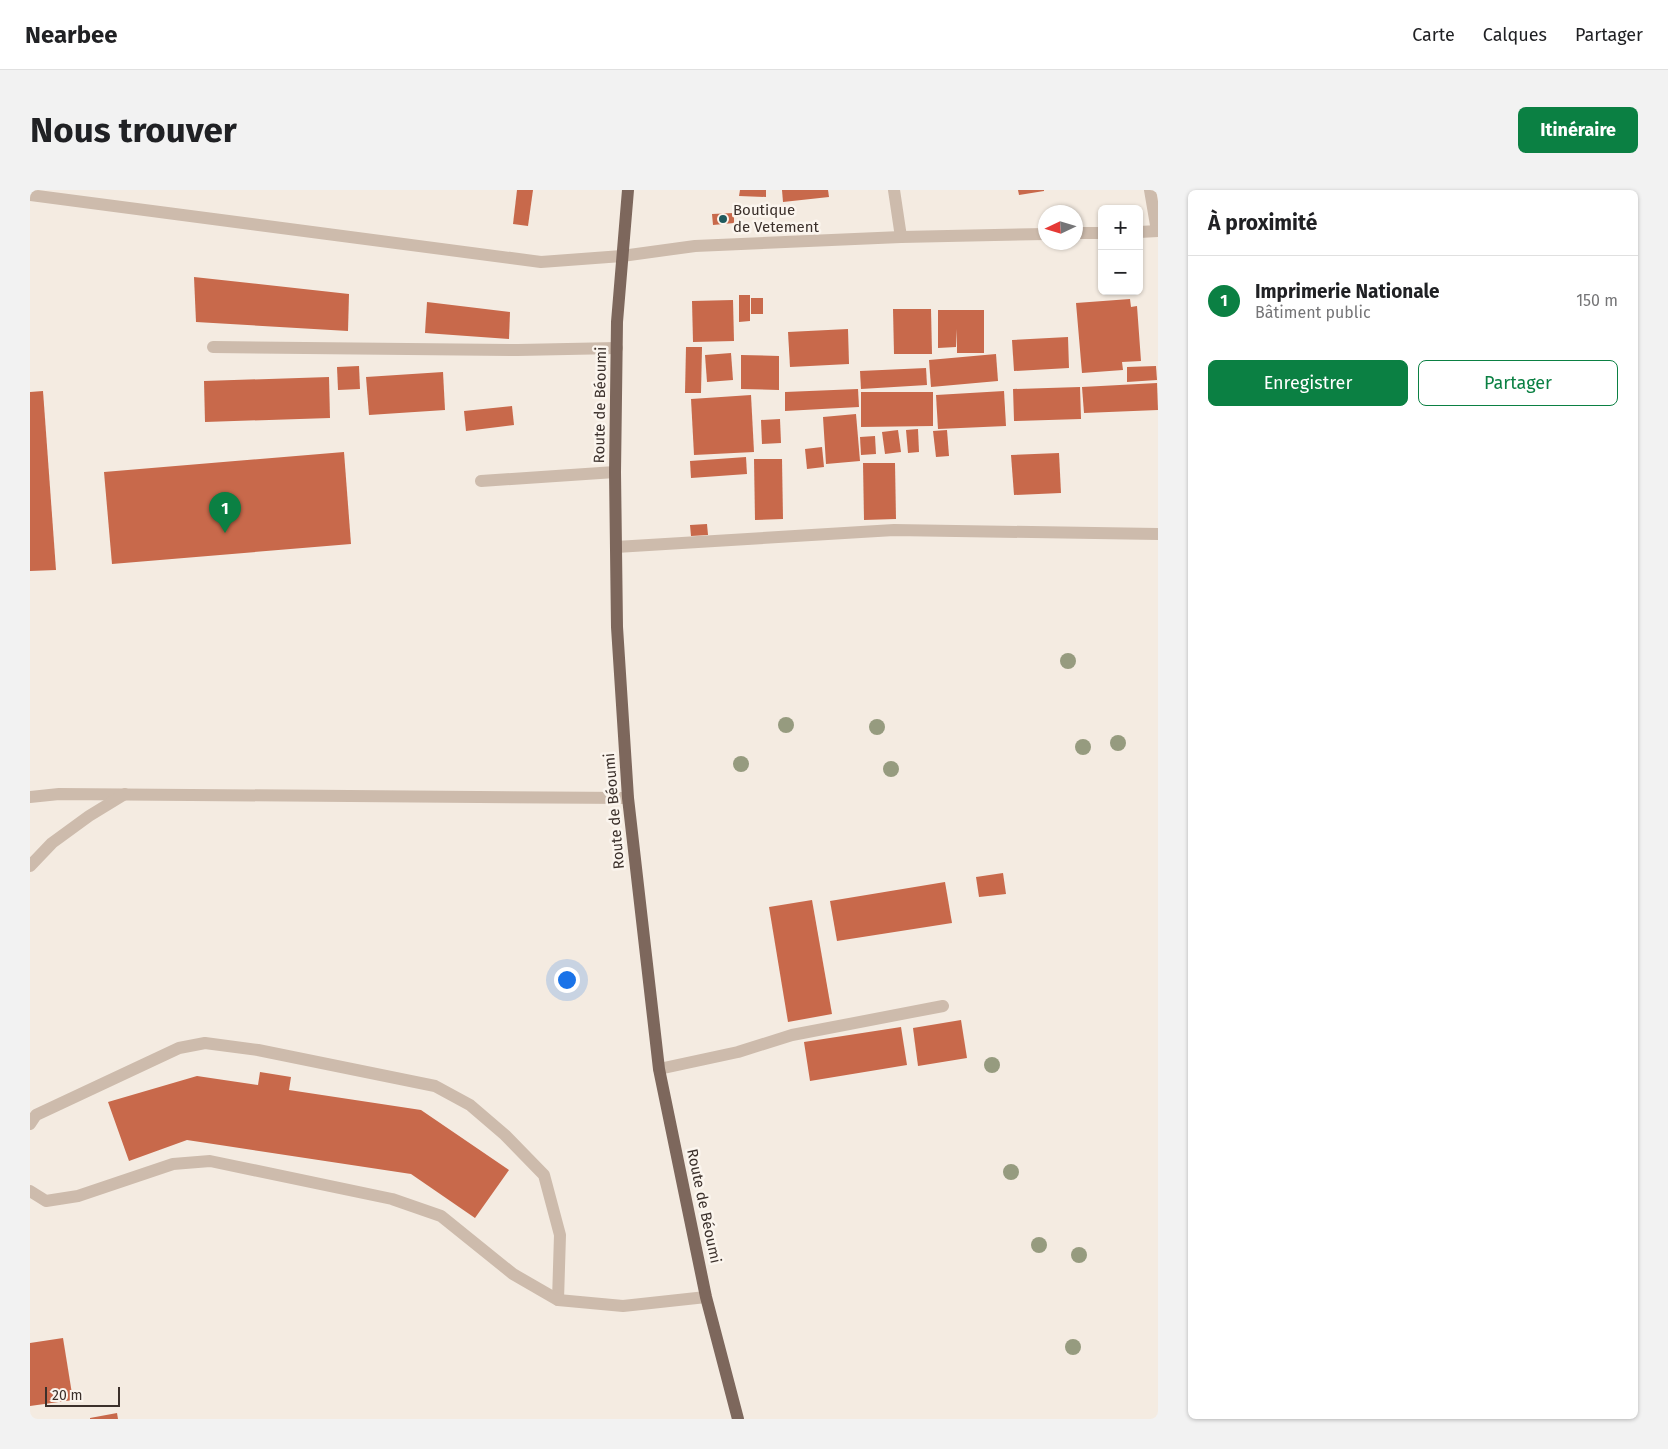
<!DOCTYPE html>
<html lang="fr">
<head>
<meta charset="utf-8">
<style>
	:root { --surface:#fff; --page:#f2f2f2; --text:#202124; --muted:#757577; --line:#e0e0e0; --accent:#0b8043 }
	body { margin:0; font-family:"Fira Sans",sans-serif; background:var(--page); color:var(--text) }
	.controls { position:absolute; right:15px; top:15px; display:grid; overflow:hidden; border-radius:8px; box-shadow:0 1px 4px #0004 }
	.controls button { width:45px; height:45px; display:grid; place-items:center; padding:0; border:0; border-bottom:1px solid var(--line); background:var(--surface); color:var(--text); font:25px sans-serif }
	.compass { position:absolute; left:1008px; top:15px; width:45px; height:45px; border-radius:50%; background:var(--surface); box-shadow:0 1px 4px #0004; rotate:266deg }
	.scale { position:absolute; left:15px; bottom:12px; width:75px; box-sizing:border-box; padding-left:5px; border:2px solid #3b302b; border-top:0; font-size:14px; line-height:18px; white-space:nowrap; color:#3b302b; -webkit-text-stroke:4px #fbf5ee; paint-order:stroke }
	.you { position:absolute; left:536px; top:789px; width:18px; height:18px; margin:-12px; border:4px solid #fff; border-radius:50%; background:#1a73e8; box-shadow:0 0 0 8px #1a73e833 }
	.badge { display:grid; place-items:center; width:32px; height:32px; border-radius:50%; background:var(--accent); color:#fff; font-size:16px; font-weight:700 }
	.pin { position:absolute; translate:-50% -41px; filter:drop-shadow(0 1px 2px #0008) }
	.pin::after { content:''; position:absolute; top:26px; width:18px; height:15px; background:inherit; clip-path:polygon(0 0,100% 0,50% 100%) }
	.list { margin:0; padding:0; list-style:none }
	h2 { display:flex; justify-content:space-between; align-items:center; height:65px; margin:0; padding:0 20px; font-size:21px }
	h2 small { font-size:16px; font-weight:400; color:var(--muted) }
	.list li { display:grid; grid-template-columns:32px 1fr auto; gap:15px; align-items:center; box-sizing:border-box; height:90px; padding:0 20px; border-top:1px solid var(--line) }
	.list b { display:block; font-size:19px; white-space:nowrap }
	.list p { margin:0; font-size:16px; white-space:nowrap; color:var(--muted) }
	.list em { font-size:16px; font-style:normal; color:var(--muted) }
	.actions { display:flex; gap:10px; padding:15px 20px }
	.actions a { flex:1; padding:11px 0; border:1px solid var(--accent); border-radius:8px; text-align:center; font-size:18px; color:var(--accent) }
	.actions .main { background:var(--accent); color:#fff }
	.map { position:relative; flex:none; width:1128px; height:1229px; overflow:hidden; border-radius:8px }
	header { display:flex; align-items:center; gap:30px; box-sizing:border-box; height:70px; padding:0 25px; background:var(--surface); border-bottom:1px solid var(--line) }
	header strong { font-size:24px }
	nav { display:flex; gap:28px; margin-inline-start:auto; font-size:18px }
	.intro { display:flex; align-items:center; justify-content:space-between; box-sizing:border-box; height:120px; padding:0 30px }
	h1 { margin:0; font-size:35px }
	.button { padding:12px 22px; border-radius:8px; background:var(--accent); color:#fff; font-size:18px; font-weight:700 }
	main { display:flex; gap:30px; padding:0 30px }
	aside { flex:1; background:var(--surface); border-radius:8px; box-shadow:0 1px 4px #0004 }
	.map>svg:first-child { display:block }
</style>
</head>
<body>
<header>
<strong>Nearbee</strong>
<nav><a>Carte</a><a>Calques</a><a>Partager</a></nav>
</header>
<div class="intro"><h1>Nous trouver</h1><a class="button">Itinéraire</a></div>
<main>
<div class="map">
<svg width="1128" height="1229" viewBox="0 0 1128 1229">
	<rect width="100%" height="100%" fill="#f4ebe1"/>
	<g fill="#c8694b">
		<path d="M487 0H503L498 36 483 34Z"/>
		<path d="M710 0H736V7L709 6Z"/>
		<path d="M752 0H798L799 7 753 12Z"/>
		<path d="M988 0H1014V1L989 5Z"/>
		<path d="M704 23V33L683 35 682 24Z"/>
		<path d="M164 87 319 104 318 141 166 132Z"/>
		<path d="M709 105H720V131L709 132Z"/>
		<rect x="721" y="108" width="12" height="16"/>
		<path d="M1100 109 1101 117 1107 116 1111 171 1092 172 1093 180 1052 183 1046 113Z"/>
		<path d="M703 110 704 151 663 152 662 111Z"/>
		<path d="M397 112 480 122 479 149 395 143Z"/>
		<path d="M863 119H901L902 164H864Z"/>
		<path d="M908 120H954V163H927V139L926 157 908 158Z"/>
		<path d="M818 139 819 174 760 177 758 142Z"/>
		<path d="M1038 147 1039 178 984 181 982 150Z"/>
		<path d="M656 157H672L671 203H655Z"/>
		<path d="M701 163 703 190 677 192 675 165Z"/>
		<path d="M966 164 968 191 901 197 899 170Z"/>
		<path d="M711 165 749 166V200L711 199Z"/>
		<path d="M329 176 330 199 308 200 307 177Z"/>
		<path d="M1126 176 1127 190 1097 192V177Z"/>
		<path d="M896 178 897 195 831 199 830 181Z"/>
		<path d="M413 182 415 220 339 225 336 187Z"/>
		<path d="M299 187 300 228 175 232 174 191Z"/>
		<path d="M1127 193 1128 220 1054 223 1052 197Z"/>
		<path d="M1050 197 1051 229 984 231 983 199Z"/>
		<path d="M828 199 829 217 755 221V202Z"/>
		<path d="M13 201 26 380 0 381V202Z"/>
		<path d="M974 201 976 236 908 239 906 205Z"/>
		<path d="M831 202H903V236L831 237Z"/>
		<path d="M721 205 724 262 664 265 661 209Z"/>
		<path d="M482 216 484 235 436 241 434 221Z"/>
		<path d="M826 224 830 271 796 274 793 227Z"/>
		<path d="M750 229 751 253 732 254 731 230Z"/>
		<path d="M888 239 889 262 878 263 876 240Z"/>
		<path d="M868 240 871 262 855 264 852 242Z"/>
		<path d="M917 240 919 266 906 267 903 241Z"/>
		<path d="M845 246 846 264 831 265 830 247Z"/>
		<path d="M792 257 794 277 777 279 775 259Z"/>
		<path d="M314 262 321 354 82 374 74 282Z"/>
		<path d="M1029 263 1031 303 984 305 981 265Z"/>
		<path d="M716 267 717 284 661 288 660 271Z"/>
		<path d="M724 269H752L753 329 725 330Z"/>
		<path d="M833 273H865L866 329 834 330Z"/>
		<path d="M677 334 678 345 661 346 660 335Z"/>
		<path d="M973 683 976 704 949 707 946 687Z"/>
		<path d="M915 692 922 733 807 751 800 711Z"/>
		<path d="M782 710 802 824 758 832 739 717Z"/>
		<path d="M931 830 937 868 888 876 883 838Z"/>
		<path d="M871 837 877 875 780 891 774 852Z"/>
		<path d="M230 882 261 887 259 900 391 920 479 980 445 1028 381 984 157 950 99 971 78 912 167 886 228 895Z"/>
		<path d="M33 1148 43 1210 0 1216V1153Z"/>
		<path d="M87 1223 88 1229H60V1228Z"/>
	</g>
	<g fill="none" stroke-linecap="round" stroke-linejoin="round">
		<g stroke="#cdbbac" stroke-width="12">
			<path d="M864 0 871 47"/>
			<path d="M1120 0 1127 41"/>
			<path d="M0 5 511 72 592 66 665 56 871 47 1016 44"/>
			<path d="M1109 42 1128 41"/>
			<path d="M1046 43H1072"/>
			<path d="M183 157 488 160 587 158"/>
			<path d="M451 291 585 282"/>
			<path d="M586 357 864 340 1128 344"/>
			<path d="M0 607 29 604 598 608"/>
			<path d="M0 676 22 653 59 626 95 604"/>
			<path d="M629 879 708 862 762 845 913 816"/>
			<path d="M0 934 6 925 149 858 175 853 228 860 405 896 440 915 475 945 514 985 530 1045 528 1110"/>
			<path d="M0 1001 16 1011 48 1006 143 974 180 971 362 1009 411 1026 483 1084 528 1110 593 1116 676 1107"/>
		</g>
		<path stroke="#7d675c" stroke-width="12" d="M598 0 587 132 585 282 587 437 598 608 629 879 676 1107 708 1229"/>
	</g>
	<g fill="#969b7f">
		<circle cx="1038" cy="471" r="8"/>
		<circle cx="756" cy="535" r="8"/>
		<circle cx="847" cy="537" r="8"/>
		<circle cx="1088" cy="553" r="8"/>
		<circle cx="1053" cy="557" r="8"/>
		<circle cx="711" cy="574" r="8"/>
		<circle cx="861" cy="579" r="8"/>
		<circle cx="962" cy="875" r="8"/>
		<circle cx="981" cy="982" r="8"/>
		<circle cx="1009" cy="1055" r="8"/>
		<circle cx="1049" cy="1065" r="8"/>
		<circle cx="1043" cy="1157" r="8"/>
	</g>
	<circle fill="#1f5a5e" stroke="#fbf5ee" stroke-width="2" cx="693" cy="29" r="5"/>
	<g text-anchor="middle" stroke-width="5" stroke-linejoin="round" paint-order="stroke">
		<g font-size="15" fill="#3b302b" stroke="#fbf5ee" text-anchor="start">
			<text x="703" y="25">Boutique<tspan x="703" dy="17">de Vetement</tspan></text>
		</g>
		<g font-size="15" fill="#3b302b" stroke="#fbf5ee">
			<text transform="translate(570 215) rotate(-89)" y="5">Route de Béoumi</text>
			<text transform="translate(584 621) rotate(-95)" y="5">Route de Béoumi</text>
			<text transform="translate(674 1016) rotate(78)" y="5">Route de Béoumi</text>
		</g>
	</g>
</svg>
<div class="controls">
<button>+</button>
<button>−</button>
</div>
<svg class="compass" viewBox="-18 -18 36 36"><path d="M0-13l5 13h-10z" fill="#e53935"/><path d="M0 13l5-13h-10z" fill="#757577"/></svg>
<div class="scale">20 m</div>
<div class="you"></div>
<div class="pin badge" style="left:195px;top:343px">1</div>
</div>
<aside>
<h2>À proximité<small></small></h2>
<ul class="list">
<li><span class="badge">1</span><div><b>Imprimerie Nationale</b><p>Bâtiment public</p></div><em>150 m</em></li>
</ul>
<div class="actions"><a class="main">Enregistrer</a><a>Partager</a></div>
</aside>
</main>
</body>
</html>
